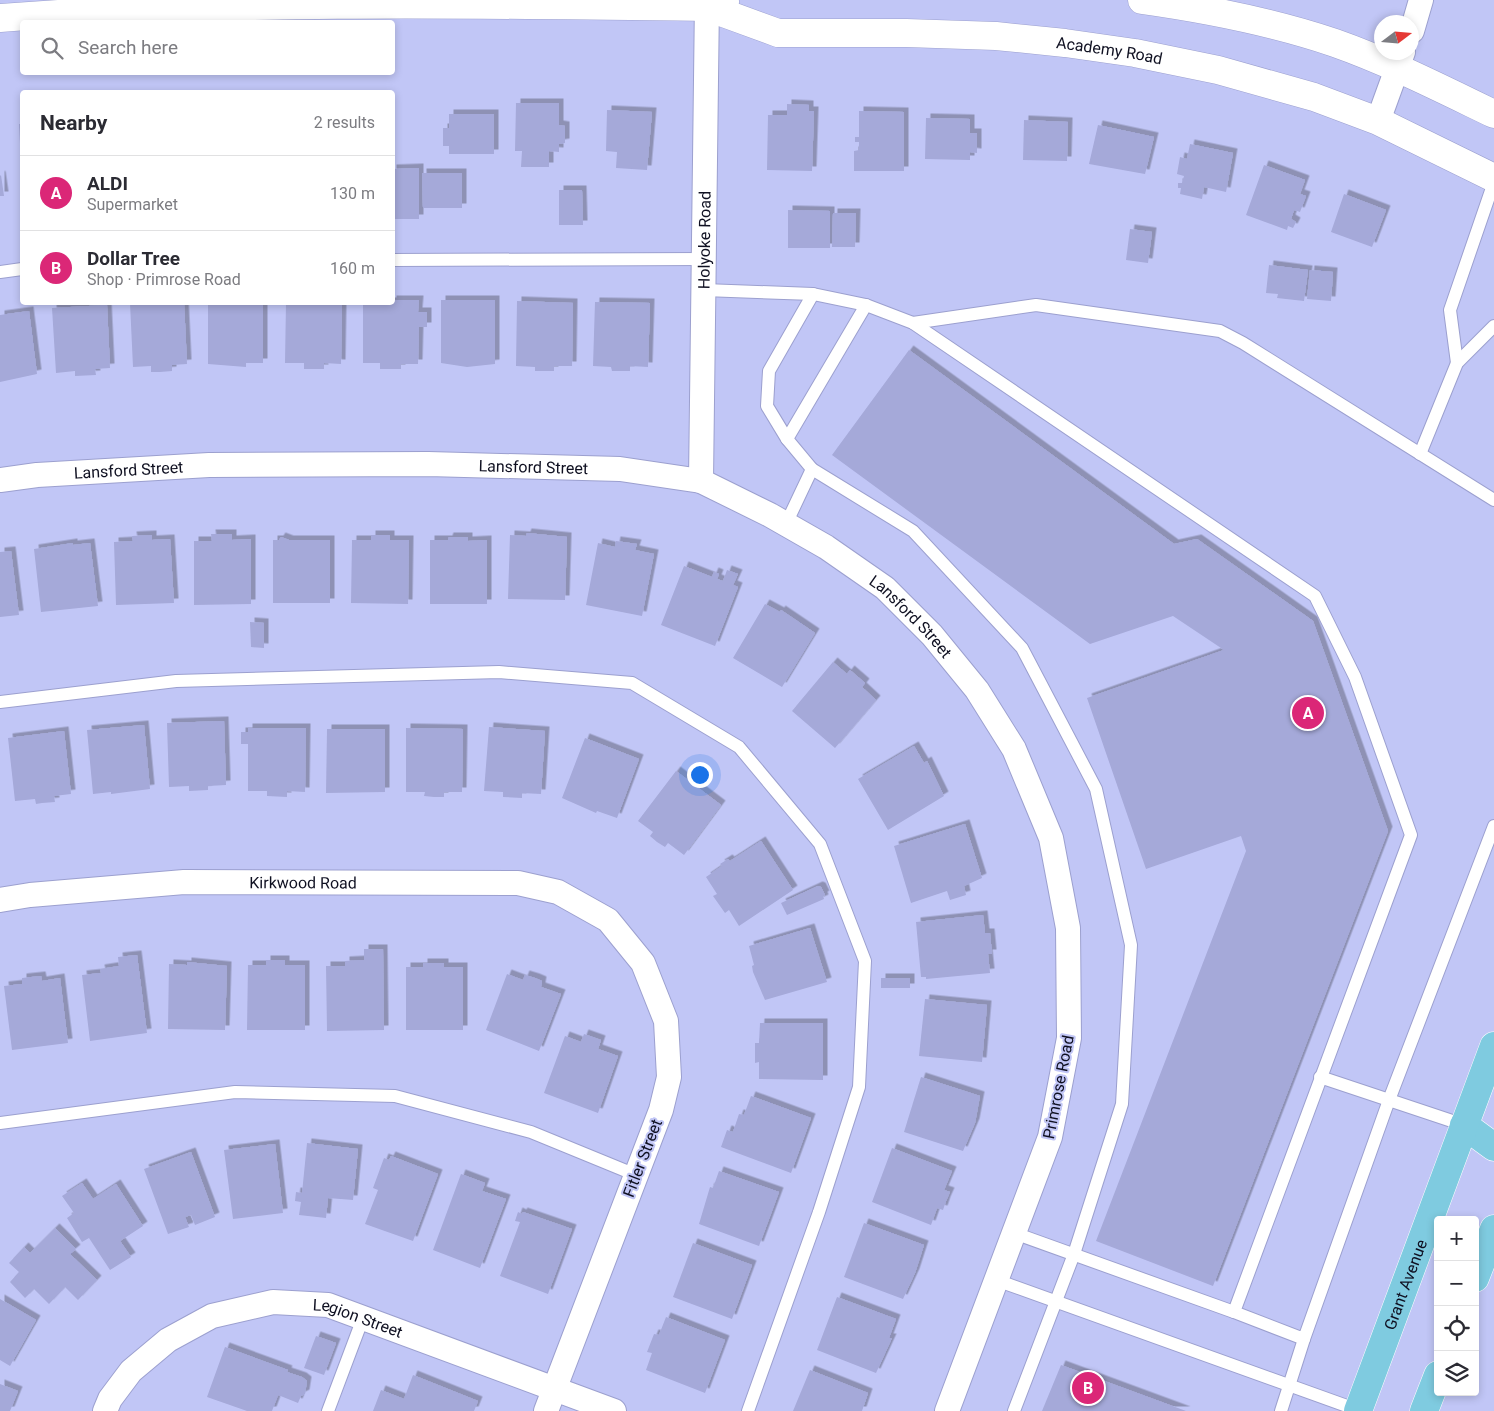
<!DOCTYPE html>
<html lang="en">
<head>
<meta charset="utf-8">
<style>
	:root { --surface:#fff; --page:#f2f2f3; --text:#2b2b33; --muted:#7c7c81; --line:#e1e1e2; --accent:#db2777 }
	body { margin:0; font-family:Roboto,sans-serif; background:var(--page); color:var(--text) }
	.controls { position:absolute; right:15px; bottom:15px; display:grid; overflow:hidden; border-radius:5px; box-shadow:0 2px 8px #0003 }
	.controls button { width:45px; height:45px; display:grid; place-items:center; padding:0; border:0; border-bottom:1px solid var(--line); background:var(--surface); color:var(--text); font:25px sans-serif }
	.compass { position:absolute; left:1374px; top:15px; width:45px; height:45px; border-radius:50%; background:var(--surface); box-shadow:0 2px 8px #0003; rotate:74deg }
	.you { position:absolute; left:699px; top:774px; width:18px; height:18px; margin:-12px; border:4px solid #fff; border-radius:50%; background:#1a73e8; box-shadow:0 0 0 8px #1a73e833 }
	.badge { display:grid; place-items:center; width:32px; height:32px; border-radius:50%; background:var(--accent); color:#fff; font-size:16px; font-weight:700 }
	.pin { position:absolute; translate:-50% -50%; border:2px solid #fff; box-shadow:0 1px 5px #0006 }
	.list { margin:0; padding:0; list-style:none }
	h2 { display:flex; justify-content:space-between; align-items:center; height:65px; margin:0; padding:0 20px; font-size:21px }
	h2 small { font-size:16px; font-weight:400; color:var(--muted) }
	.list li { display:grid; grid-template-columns:32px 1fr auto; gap:15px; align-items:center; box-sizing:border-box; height:75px; padding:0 20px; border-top:1px solid var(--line) }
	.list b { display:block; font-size:19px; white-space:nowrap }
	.list p { margin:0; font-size:16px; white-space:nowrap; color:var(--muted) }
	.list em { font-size:16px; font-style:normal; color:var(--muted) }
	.icon { flex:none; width:28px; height:28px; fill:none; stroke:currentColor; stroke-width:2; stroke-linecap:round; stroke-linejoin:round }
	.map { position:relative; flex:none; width:1494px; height:1411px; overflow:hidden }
	.search { position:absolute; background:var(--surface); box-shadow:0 2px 8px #0003; left:20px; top:20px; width:375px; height:55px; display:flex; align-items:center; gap:12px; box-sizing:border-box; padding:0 18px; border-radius:5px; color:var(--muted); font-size:19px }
	.panel { position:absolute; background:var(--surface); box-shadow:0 2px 8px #0003; left:20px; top:90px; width:375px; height:215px; border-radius:5px }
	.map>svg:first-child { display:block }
</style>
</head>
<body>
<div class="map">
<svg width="1494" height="1411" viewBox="0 0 1494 1411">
	<defs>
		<filter id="shadow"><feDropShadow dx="4.5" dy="-4.5" stdDeviation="0" flood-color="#0004"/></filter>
	</defs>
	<rect width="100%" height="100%" fill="#c1c6f6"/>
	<g fill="#a5a9d9" filter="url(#shadow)">
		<path d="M516 103H559V125L565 126V143L559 144V152L549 151V167H521L522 151H515Z"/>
		<path d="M787 104 809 105V111H814L812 171 767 170 768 115H787Z"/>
		<path d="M607 110 652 112 647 170 616 168 617 152 606 151Z"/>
		<path d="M859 111 904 112V171H854V151L859 150V142H855V137H859Z"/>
		<path d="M449 114H494V154H449V146H443V128H449Z"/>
		<path d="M926 118 970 119V133H977V153L970 152V160L925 159Z"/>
		<path d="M1024 120 1068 122 1067 161 1023 160Z"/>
		<path d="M19 124H22V163H21Z"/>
		<path d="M1098 125 1154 137 1145 174 1089 164Z"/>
		<path d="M1190 144 1233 153 1226 192 1204 187 1202 199 1180 194 1181 188H1178V183H1182L1184 176 1177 174 1180 157 1187 159Z"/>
		<path d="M1264 165 1305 180 1300 194 1306 196 1300 212 1294 210 1291 219 1296 222 1293 228 1288 226 1287 230 1246 215Z"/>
		<path d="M419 168V219H392V169Z"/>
		<path d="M422 173H462V208H423Z"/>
		<path d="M1 175 4 196H0V176Z"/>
		<path d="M559 190H582L583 225H559Z"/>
		<path d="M1344 194 1386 210 1372 247 1331 232Z"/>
		<path d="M788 210 830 211V248H788Z"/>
		<path d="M833 213H856L855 247H832Z"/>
		<path d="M1130 229 1152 232 1148 263 1126 260Z"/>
		<path d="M1269 265 1308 270 1304 301 1277 298 1278 294 1266 293Z"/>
		<path d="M1310 270 1333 272 1331 301 1307 299Z"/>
		<path d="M392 300H419L418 312H427V327H419L418 364H401V369H380V363H363V302H392Z"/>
		<path d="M441 300H495V364L467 367 441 363Z"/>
		<path d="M517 301 573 303 572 366H554V371H535V367L516 366Z"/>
		<path d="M184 302 187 364 172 365V371L160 372H151V366L133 367 130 303Z"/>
		<path d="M208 302H263V363H246V367L208 364Z"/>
		<path d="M286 302H342L341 364 324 363V369H304V363H285Z"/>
		<path d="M595 302 650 303 648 367 630 366V371H612L611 367 593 366Z"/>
		<path d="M107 305 110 368 95 369 96 375 75 376V371L56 373 52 308Z"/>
		<path d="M29 311 37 374 0 382V315Z"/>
		<path d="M909 350 1174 544 1197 539 1313 621 1388 831 1213 1286 1096 1241 1246 851 1241 836 1146 869 1087 698 1224 650 1173 616 1090 644 832 455Z"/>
		<path d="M527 533 567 537 565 600 508 599 510 535 526 536Z"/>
		<path d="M211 534H232V540L251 539V604L194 605V541H212Z"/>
		<path d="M152 535V540L170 539 174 603 116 605 114 542 133 541 132 536Z"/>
		<path d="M371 535H390V540H409L408 604 351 603 352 540H371Z"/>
		<path d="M281 537 289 540H330V603H273V540H279Z"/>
		<path d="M449 537H468V541L487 540V604H430V540H448Z"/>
		<path d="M616 541 637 544 635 550 654 554 642 616 586 605 598 543 615 547Z"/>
		<path d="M73 543V545L90 543 98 606 41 612 34 549Z"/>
		<path d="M11 551 19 615 0 617V552Z"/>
		<path d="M684 566 712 577 714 572 719 574 717 579 723 581 727 570 738 574 733 585 738 587 715 646 661 625Z"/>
		<path d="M765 604 780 612 781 610 815 633 782 687 733 658Z"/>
		<path d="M250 622 264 623V648L251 647Z"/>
		<path d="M833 662 847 674 850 670 865 683 862 687 876 700 835 748 792 711Z"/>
		<path d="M224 721 226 785 208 786V790L189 791V786L169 787 167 723Z"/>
		<path d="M144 725 150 789 111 794V792L93 794 87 730Z"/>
		<path d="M489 727 545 731 541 794 522 793V798L503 797V792L484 791Z"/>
		<path d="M248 728H306L305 792 287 791V797L267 796V791H248V744H241V732H248Z"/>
		<path d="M406 728 463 729 462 792H444V797H434L424 796 425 792H406Z"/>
		<path d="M327 729H385V792L326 793Z"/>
		<path d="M64 731 71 794 54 796 55 802 42 803 36 804 35 799 15 801 8 738Z"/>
		<path d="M585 738 639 759 617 818 597 811 596 813 562 798Z"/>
		<path d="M914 746 924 763 927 761 944 796 888 830 858 779Z"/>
		<path d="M676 771 721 805 684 855 668 843 665 847 657 842 650 836 653 832 638 821Z"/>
		<path d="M965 824 982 878 964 886 966 895 950 900 947 891 911 903 894 846Z"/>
		<path d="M761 841 793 890 739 926 729 910 725 913 713 896 717 894 706 877 722 866 720 864 728 859 730 861Z"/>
		<path d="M818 886 821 887 825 895 823 896 824 899 787 915 781 903Z"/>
		<path d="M983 915 985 933H990L992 954H988L990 973 926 979V977H921L916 922Z"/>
		<path d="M810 928 827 982 765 1000 753 972 752 966 754 965 749 946Z"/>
		<path d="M364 949H383L384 1030 327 1031 326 966H345V961L364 960Z"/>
		<path d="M137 955 147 1033 90 1041 82 975 101 973 100 969 119 966 118 957Z"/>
		<path d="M266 960H285V965H305V1030H247L248 965H266Z"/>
		<path d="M187 962 227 966 225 1030 168 1029 169 964 187 965Z"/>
		<path d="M423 963H444V967H463V1030H406V967H423Z"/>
		<path d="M507 974 523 980 525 975 535 978 542 981 541 987 561 994 539 1051 486 1030Z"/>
		<path d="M41 976 42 981 60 978 68 1043 12 1050 4 986 22 984V978Z"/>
		<rect x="881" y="978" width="29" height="10"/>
		<path d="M925 999 987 1005 982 1062 919 1056Z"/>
		<path d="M760 1023H823V1080L759 1079V1062L755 1063V1043H759Z"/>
		<path d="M584 1034 601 1040 598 1049 618 1056 598 1113 544 1093 565 1036 581 1042Z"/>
		<path d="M921 1077 980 1096 975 1123 963 1151 904 1132Z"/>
		<path d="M751 1096 811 1118 791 1173 721 1147 727 1130 733 1132 739 1114 744 1115Z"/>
		<path d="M307 1143 358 1149 353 1200 328 1198 326 1218 299 1215 301 1202 295 1201 296 1192 302 1193Z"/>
		<path d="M275 1144 283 1213 233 1219 224 1150Z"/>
		<path d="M892 1148 952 1171 944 1190 950 1192 946 1201 943 1210 937 1208 931 1225 872 1202Z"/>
		<path d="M191 1152 215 1217 195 1225 191 1215 185 1217 189 1227 168 1234 144 1169Z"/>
		<path d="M391 1156 438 1174 413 1241 365 1224 378 1190 373 1188 384 1158 389 1160Z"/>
		<path d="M719 1171 779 1192 759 1246 699 1224 710 1187 713 1188Z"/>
		<path d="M461 1174 485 1183 482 1191 506 1199 480 1268 433 1250Z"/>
		<path d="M82 1183 93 1199 116 1184 143 1226 120 1241 131 1257 110 1270 89 1238 82 1242 67 1218 74 1213 62 1196Z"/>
		<path d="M518 1212 522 1214 523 1212 572 1229 548 1294 500 1276 520 1222 515 1221Z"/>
		<path d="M864 1223 924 1245 915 1273 903 1299 844 1277Z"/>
		<path d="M55 1228 76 1249 70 1254 97 1280 78 1300 65 1287 49 1304 34 1289 25 1298 10 1282 19 1272 9 1263 24 1247 30 1253Z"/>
		<path d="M693 1243 752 1265 732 1319 673 1297Z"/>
		<path d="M837 1297 896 1319 889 1338H892L876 1373 817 1350Z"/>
		<path d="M0 1299 36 1320 10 1366 0 1360Z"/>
		<path d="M666 1317 725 1340 705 1393 646 1370 652 1353 647 1352 654 1334 659 1335Z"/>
		<path d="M316 1336 336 1343 324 1375 304 1368Z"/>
		<path d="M225 1347 288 1370 287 1372 302 1377 307 1381 305 1394 301 1396 298 1403 278 1395 272 1411H247L207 1397Z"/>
		<path d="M1061 1365 1186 1411H1042Z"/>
		<path d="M810 1370 868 1393 862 1411H793Z"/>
		<path d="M413 1375 478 1401 474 1411H373L381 1390 404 1399Z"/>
		<path d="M0 1384 18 1391 10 1411H0Z"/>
	</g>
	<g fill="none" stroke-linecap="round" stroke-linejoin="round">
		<defs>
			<g id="service">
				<path d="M392 260 704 259"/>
				<path d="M0 272 22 269"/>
				<path d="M704 290 813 294 866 305 913 323 1315 596 1355 677 1411 835 1234 1312 1304 1339 1389 1100 1494 826"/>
				<path d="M913 323 1036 305 1220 331 1243 343 1494 500"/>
				<path d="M1457 363 1450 310 1494 182"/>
				<path d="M787 439 767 406 769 371 813 294"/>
				<path d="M1420 454 1457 363 1494 326"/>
				<path d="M812 469 913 531 1022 648 1096 789 1131 945 1122 1104 1074 1254 1014 1411"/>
				<path d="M786 524 812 469 787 439 866 305"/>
				<path d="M0 702 176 681 499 672 632 683 739 747 820 844 865 961 859 1087 819 1212 748 1411"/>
				<path d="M1320 1077 1464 1125"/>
				<path d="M0 1123 235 1092 395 1096 531 1132 636 1175"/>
				<path d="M1014 1233 1234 1312"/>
				<path d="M996 1280 1358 1410"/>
				<path d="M328 1411 363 1318"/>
				<path d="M1281 1411 1304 1339"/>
			</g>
			<g id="minor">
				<path d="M1412 31 1421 0"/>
				<path d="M1378 121 1403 52"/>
				<path id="s1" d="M0 480 37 475 209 465 428 464 620 469 701 481 770 515 826 547 885 588 932 635 977 690 1014 749 1051 838 1068 928 1069 1038 1050 1137 947 1411"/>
				<path id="s2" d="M701 481 707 0"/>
				<path id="s3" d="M0 900 30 895 184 882 518 883 558 892 608 920 643 963 666 1021 669 1077 661 1110 546 1411"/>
				<path id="s4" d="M105 1411 110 1399 131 1371 168 1340 212 1316 273 1302 328 1305 614 1411"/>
			</g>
			<g id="secondary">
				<path d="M1142 0C1206 9 1273 22 1335 43 1389 62 1442 89 1494 114"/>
				<path id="s5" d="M707 7 778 33H906L996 36 1065 43 1135 53 1218 70 1314 97 1378 121 1494 178"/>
				<path d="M0 18C235 0 471 4 707 7L725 2"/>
			</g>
			<g id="primary">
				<path d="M1464 1125 1494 1147"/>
				<path d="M1475 1278 1494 1229"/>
				<path id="s6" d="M1358 1411 1494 1046"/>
				<path d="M1424 1411 1438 1375"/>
			</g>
		</defs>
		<use href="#service" stroke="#9ca0cf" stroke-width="14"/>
		<use href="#minor" stroke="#9ca0cf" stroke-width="26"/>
		<use href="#secondary" stroke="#9ca0cf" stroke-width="29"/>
		<use href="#primary" stroke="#fff" stroke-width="29"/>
		<use href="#service" stroke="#fff" stroke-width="12"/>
		<use href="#minor" stroke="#fff" stroke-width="24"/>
		<use href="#secondary" stroke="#fff" stroke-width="28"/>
		<use href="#primary" stroke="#7fcbe0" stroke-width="28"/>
	</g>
	<g text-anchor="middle" stroke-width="4" stroke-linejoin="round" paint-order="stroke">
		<g font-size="16" fill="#0f1021" stroke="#c1c6f6">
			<text dy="6" stroke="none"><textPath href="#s5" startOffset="408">Academy Road</textPath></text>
			<text dy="6" stroke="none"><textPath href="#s2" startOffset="241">Holyoke Road</textPath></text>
			<text dy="6" stroke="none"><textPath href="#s1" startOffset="534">Lansford Street</textPath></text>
			<text dy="6" stroke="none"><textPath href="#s1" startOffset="129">Lansford Street</textPath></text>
			<text dy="6" stroke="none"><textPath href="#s1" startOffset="954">Lansford Street</textPath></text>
			<text dy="6" stroke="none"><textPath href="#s3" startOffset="304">Kirkwood Road</textPath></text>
			<text transform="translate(1058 1087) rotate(-79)" y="6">Primrose Road</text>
			<text transform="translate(642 1158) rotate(-69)" y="6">Fitler Street</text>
			<text dy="6" stroke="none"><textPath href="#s6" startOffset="135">Grant Avenue</textPath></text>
			<text dy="6" stroke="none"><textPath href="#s4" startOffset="296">Legion Street</textPath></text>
		</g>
	</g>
</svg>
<div class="controls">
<button>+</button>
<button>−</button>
<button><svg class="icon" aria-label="locate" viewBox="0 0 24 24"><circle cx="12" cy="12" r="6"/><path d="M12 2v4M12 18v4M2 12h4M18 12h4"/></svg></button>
<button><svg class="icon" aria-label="layers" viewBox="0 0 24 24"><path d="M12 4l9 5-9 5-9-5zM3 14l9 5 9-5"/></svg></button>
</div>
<svg class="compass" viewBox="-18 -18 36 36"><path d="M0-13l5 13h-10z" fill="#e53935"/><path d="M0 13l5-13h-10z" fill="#7c7c81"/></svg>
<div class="you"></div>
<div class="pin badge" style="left:1308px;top:713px">A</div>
<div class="pin badge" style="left:1088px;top:1388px">B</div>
<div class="search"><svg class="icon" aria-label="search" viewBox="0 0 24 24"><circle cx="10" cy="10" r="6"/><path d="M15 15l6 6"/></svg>Search here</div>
<section class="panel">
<h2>Nearby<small>2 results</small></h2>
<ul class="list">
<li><span class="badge">A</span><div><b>ALDI</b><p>Supermarket</p></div><em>130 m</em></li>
<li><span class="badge">B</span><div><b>Dollar Tree</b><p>Shop · Primrose Road</p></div><em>160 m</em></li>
</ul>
</section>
</div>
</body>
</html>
